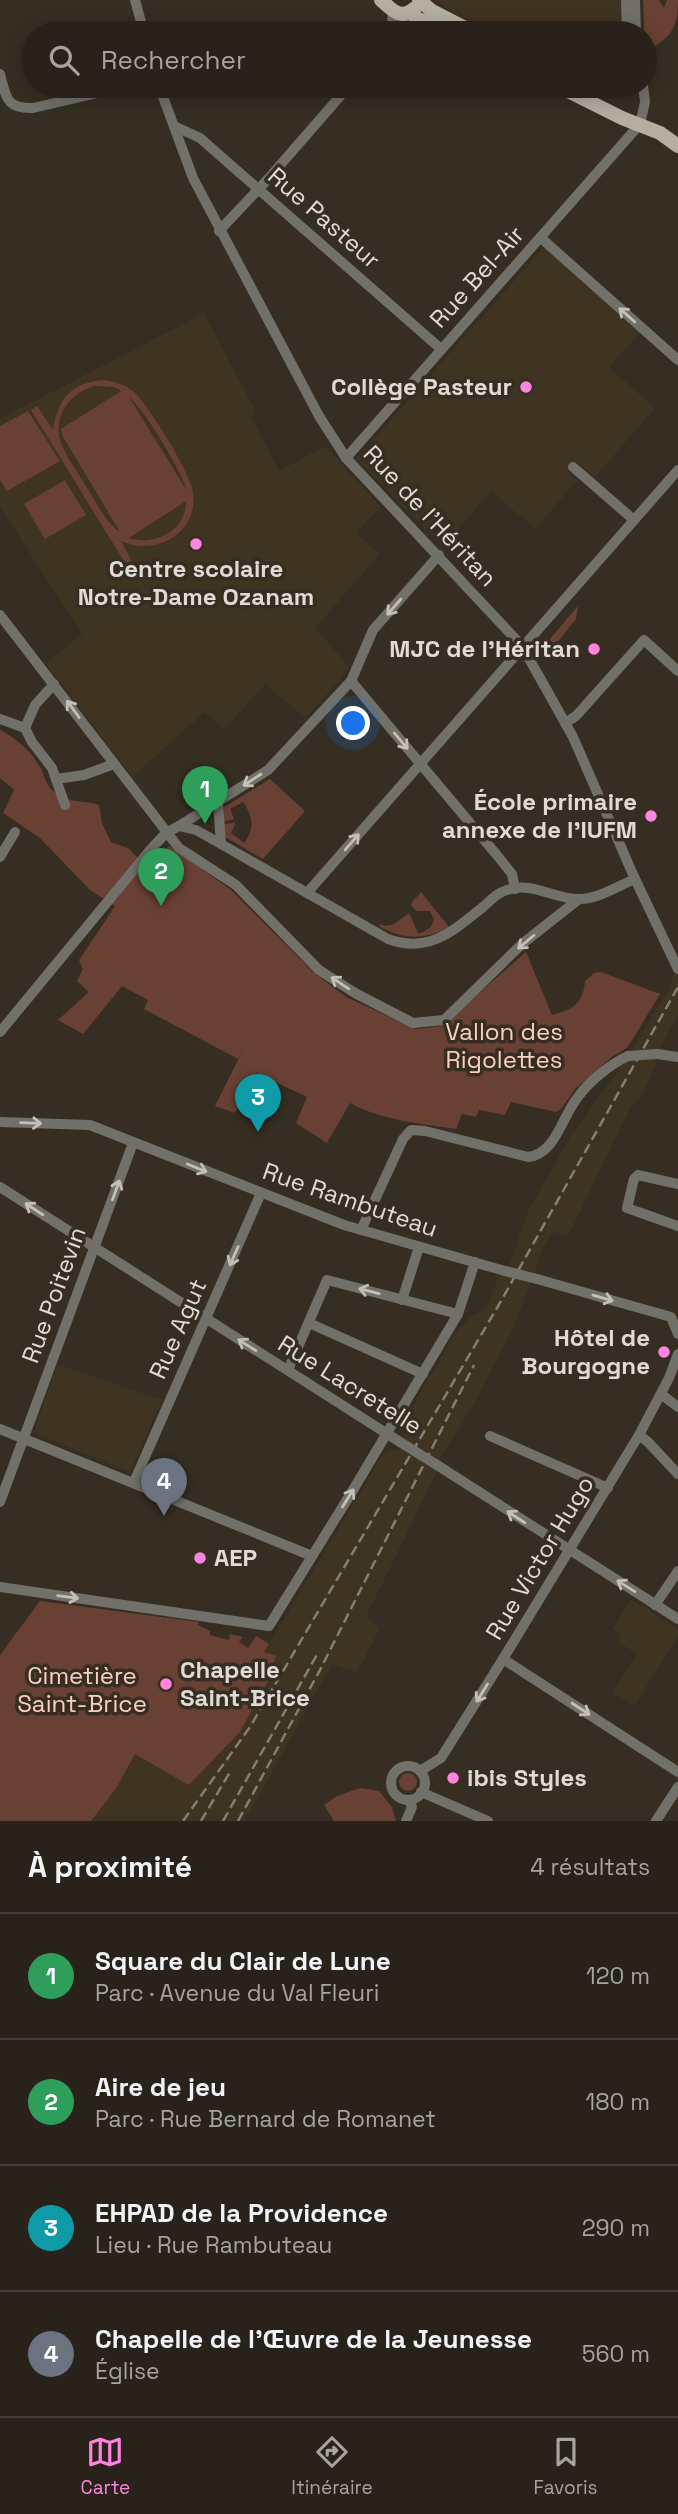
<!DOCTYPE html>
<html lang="fr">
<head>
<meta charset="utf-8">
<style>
	:root { --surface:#28221a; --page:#302a23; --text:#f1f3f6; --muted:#a5a4a2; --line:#443f39; --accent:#fe85df }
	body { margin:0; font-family:"Space Grotesk",sans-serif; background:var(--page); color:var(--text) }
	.you { position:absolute; left:354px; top:724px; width:24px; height:24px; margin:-18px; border:5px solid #fff; border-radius:50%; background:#1a73e8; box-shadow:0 0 0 10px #1a73e833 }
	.badge { display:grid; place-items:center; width:46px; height:46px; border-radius:50%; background:var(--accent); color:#fff; font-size:23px; font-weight:700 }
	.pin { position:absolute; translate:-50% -58px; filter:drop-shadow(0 2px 4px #0008) }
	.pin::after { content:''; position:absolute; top:37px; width:24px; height:21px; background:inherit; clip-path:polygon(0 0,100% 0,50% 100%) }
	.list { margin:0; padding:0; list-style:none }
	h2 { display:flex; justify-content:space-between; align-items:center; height:91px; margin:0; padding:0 28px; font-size:30px }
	h2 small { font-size:23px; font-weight:400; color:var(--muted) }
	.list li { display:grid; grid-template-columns:46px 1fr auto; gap:21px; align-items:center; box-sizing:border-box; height:126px; padding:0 28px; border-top:2px solid var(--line) }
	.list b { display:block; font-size:26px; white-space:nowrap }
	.list p { margin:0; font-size:23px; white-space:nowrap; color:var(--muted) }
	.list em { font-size:23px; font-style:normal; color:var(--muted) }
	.icon { flex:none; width:38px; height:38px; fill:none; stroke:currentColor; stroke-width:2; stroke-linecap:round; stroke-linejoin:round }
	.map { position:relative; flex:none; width:678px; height:1821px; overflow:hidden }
	.search { position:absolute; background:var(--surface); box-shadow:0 4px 18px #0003; left:21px; right:21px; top:21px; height:77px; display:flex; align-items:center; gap:18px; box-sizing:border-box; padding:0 24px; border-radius:38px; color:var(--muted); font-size:26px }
	.sheet { height:595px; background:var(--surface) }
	nav { display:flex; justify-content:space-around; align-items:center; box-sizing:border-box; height:98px; border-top:2px solid var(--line); background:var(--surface); font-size:19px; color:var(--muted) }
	nav a { display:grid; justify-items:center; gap:4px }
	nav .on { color:var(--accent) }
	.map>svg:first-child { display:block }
</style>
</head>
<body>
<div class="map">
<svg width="678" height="1821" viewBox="0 0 678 1821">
	<rect width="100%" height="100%" fill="#362e22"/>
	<g fill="#3f3321">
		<path d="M437 0H623L625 33H492L448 10Z"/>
		<path d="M544 247 641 332 609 367 655 408 595 477 576 461 567 471 577 481 535 529 491 491 443 547 356 459Z"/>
		<path d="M204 313 256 412 251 416 279 471 325 446 381 507 356 533 380 554 315 628 349 666 340 680 305 718 265 684 224 730 205 712 132 777 46 663 82 634 0 507V419Z"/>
		<path d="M678 962V1015L657 1054 656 1064 640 1100 631 1107 568 1236 553 1232 541 1252 536 1270 512 1331 473 1406 440 1458 436 1474 366 1617 380 1628 357 1673 332 1664 245 1821H91L117 1787 135 1754 264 1652 384 1453 388 1450H398L405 1436 402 1426 404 1421 458 1329 473 1315 486 1309 498 1277 510 1263 527 1213 570 1137 628 1056 668 990Z"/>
		<path d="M58 1364 162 1400 130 1472 33 1433Z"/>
		<path d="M631 1599 678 1629V1637L634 1706 612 1692 637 1654 617 1641 621 1634 613 1629Z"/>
	</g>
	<g fill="#694034" fill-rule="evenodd">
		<path d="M643 0H659L664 8 667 0H678C678 31 670 37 645 52Z"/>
		<path d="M101 380C114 381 126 384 136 394 150 408 190 472 193 492 199 533 156 557 121 541L134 565 128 568 31 410 37 406 53 430C58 400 69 384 101 380ZM95 386 114 387 121 391 61 429 62 435 120 532C105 522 97 503 87 488 79 474 68 460 62 445 51 418 69 393 95 386ZM129 397C144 409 183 473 187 491ZM186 501C186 531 155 546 129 538Z"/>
		<path d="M28 411 60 461 7 491 0 480V426Z"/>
		<path d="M65 480 86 515 45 539 24 504Z"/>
		<path d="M578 606 576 619 555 645 549 640Z"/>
		<path d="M0 730C16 738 31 751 40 767 44 774 46 785 53 791 70 805 81 799 99 805L102 823 111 842 128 848 146 866 169 846 174 849 231 890 313 972 346 997 416 1029 441 1026 526 952 552 1015C572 1009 583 1005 585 981L594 973 601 972 660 994 628 1047 612 1057 575 1089 561 1109 556 1112 511 1102 505 1115 479 1110 476 1117 462 1114 456 1129C419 1123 383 1121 350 1103L327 1143 296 1123 307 1097 256 1073 235 1113 215 1106 243 1050 238 1059 144 1009 148 1000 122 986 83 1034 58 1020 89 992 77 981 83 969 79 960 115 906 90 890 40 838 3 813 14 790 0 778Z"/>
		<path d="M270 779 305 811 263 859 225 837 223 824 233 823V820L235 825 231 833 244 843C255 829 253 816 243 802L230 809 234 819 223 822 224 807Z"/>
		<path d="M421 892 449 927C425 940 403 940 379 926L380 924C391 930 400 919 409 913L418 933H421L431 927 434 919 430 911H417L411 905 412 902Z"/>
		<path d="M40 1601 199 1622 198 1625 210 1631V1635L229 1640 230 1634 243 1637 239 1642 248 1648 256 1636 269 1644 264 1652 276 1656 268 1681 240 1732 189 1785 135 1754 117 1787 91 1821H0V1655Z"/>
		<circle cx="408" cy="1782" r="9"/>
		<path d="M360 1788 379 1791 392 1807 396 1821H334L324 1805 337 1796Z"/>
	</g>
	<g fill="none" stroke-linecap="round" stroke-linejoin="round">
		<g stroke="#717069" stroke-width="10">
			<path d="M135 0 144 33"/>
			<path d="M626 0 627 33"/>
			<path d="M635 0 636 33"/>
			<path d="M391 33 393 11"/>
			<path d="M399 33 405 14"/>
			<path d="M0 74C6 97 6 109 33 108L128 86"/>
			<path d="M159 86 193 178 319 416 346 458 522 646 573 737 635 879 678 969"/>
			<path d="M174 126 200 138 441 349"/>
			<path d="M219 231 268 179 349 86"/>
			<path d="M541 238 678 360"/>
			<path d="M346 458 640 124 645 102 643 86"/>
			<path d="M573 467 634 520"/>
			<path d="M0 615 179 848 236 885 319 970 355 993 413 1023 444 1020 522 944 579 899"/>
			<path d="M351 681 496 854 512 874 515 889"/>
			<path d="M0 719 25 728 32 742 52 768 65 805"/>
			<path d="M565 723 576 716 644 640 678 671"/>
			<path d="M25 728 35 705 54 684"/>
			<path d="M56 779 84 775 114 764"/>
			<path d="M218 802 221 844"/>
			<path d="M179 826 268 770 351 681 373 630 439 555"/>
			<path d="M0 857 15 832"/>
			<path d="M307 893 678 470"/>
			<path d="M0 1032 151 849 166 833 179 826 196 830 221 844 388 939C429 954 453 931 483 907 489 902 494 896 500 893 528 878 552 899 579 899 598 899 618 886 635 879"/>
			<path d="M657 1054 678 1057"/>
			<path d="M0 1122 90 1125 344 1225 505 1271"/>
			<path d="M678 1184 638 1175 634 1179 627 1208 678 1226"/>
			<path d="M0 1187 400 1442"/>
			<path d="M361 1230 403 1139 411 1130 425 1131 528 1157C556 1154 562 1116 578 1097 589 1081 611 1064 628 1056"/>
			<path d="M537 1279 671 1317 678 1334"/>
			<path d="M402 1300 419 1247"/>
			<path d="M309 1323 423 1374"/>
			<path d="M288 1370 327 1280 458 1314"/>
			<path d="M661 1394 678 1407"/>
			<path d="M0 1429 312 1556"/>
			<path d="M639 1435 648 1442 678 1474"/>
			<path d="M490 1436 608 1488"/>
			<path d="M437 1465 678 1619"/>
			<path d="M134 1482 261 1193"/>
			<path d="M0 1502 133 1143"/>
			<path d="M0 1587 269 1626 353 1490 458 1314 475 1262"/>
			<path d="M655 1605 678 1571"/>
			<path d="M503 1659 678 1772"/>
			<circle cx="408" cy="1783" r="17"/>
			<path d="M420 1771 441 1758 503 1659 639 1435 669 1378 678 1354"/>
			<path d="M421 1792 488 1821"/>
			<path d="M406 1821 412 1807 409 1800"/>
			<path d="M656 1821 678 1787"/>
		</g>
		<g stroke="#b3b0a2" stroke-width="14">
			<path d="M381 0C392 10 401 21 415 8"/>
			<path d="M419 0 432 11 475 33"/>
			<path d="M410 12 416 18 456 33"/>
			<path d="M558 86 622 118 660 133 678 146"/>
		</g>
		<g stroke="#857e74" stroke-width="2.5" stroke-dasharray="10 5" stroke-linecap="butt">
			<path d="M183 1821 250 1727 497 1308 678 987"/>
			<path d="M201 1821 230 1772"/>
			<path d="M223 1821 319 1651"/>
			<path d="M238 1821 320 1670 474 1365"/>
		</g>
		<g stroke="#717069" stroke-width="10">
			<path d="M628 1056 657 1054"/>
			<path d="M505 1271 537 1279"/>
			<path d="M400 1442 437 1465"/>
		</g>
	</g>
	<defs><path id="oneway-shaft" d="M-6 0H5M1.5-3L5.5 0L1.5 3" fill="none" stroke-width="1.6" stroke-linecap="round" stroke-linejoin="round" transform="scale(1.75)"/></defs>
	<g stroke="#c4c0b8">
		<use href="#oneway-shaft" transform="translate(627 315) rotate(-138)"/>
		<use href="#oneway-shaft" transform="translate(394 607) rotate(131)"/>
		<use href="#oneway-shaft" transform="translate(73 709) rotate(-126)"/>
		<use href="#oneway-shaft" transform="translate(401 741) rotate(50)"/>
		<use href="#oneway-shaft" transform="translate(252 780) rotate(147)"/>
		<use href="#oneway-shaft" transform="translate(352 842) rotate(-49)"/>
		<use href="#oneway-shaft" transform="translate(526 942) rotate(140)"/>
		<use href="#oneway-shaft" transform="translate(340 983) rotate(-146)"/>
		<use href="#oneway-shaft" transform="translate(31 1123) rotate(2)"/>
		<use href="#oneway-shaft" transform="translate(197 1168) rotate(22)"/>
		<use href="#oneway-shaft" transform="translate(116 1190) rotate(-70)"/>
		<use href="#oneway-shaft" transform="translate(34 1209) rotate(-147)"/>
		<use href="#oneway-shaft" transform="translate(234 1256) rotate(114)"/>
		<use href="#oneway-shaft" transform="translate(369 1291) rotate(-166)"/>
		<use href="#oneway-shaft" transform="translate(603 1298) rotate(16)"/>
		<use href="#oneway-shaft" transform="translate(247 1345) rotate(-148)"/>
		<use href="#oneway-shaft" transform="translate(348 1498) rotate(-58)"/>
		<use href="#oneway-shaft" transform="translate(516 1517) rotate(-147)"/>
		<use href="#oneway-shaft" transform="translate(626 1586) rotate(-148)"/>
		<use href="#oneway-shaft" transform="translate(68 1597) rotate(8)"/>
		<use href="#oneway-shaft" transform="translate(482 1693) rotate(122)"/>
		<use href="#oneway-shaft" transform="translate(581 1709) rotate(33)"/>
	</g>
	<g fill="#fe85df" stroke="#362e22" stroke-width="2.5">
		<circle cx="526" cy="387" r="7"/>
		<circle cx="196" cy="544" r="7"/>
		<circle cx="594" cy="649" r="7"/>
		<circle cx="651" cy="816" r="7"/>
		<circle cx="664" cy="1352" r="7"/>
		<circle cx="200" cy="1558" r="7"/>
		<circle cx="166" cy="1684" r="7"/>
		<circle cx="453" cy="1778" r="7"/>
	</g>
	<g text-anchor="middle" stroke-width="7" stroke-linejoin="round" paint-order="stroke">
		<g font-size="24" fill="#e0dbd3" stroke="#362e22">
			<text transform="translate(324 218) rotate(41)" y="8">Rue Pasteur</text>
			<text transform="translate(477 277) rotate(-48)" y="8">Rue Bel-Air</text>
			<text transform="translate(430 516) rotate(47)" y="8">Rue de l'Héritan</text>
			<text transform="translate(350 1200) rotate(19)" y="8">Rue Rambuteau</text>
			<text transform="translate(54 1295) rotate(-70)" y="8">Rue Poitevin</text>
			<text transform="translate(178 1329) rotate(-66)" y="8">Rue Agut</text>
			<text transform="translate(350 1385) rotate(32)" y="8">Rue Lacretelle</text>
			<text transform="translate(540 1558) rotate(-59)" y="8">Rue Victor Hugo</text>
		</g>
		<g font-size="24" font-weight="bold" fill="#e0dbd3" stroke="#362e22" text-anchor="end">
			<text x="512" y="395">Collège Pasteur</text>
			<text x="196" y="577" text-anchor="middle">Centre scolaire<tspan x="196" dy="28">Notre-Dame Ozanam</tspan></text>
			<text x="580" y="657">MJC de l'Héritan</text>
			<text x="637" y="810">École primaire<tspan x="637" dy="28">annexe de l'IUFM</tspan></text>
			<text x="650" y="1346">Hôtel de<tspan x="650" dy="28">Bourgogne</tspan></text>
			<text x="214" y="1566" text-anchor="start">AEP</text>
			<text x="180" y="1678" text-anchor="start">Chapelle<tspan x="180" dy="28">Saint-Brice</tspan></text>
			<text x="467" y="1786" text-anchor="start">ibis Styles</text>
		</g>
		<g font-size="24" fill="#fdcfc1" stroke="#362e22">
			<text x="504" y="1040">Vallon des<tspan x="504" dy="28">Rigolettes</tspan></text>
			<text x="82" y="1684">Cimetière<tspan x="82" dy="28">Saint-Brice</tspan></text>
		</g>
	</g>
</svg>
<div class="you"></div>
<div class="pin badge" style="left:205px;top:824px;background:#2e9e5b">1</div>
<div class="pin badge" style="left:161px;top:906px;background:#2e9e5b">2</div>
<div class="pin badge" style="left:258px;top:1132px;background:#0f9aa8">3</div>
<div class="pin badge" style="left:164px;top:1516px;background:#6b7280">4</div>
<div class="search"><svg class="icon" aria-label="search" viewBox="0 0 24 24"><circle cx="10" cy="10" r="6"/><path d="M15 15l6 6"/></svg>Rechercher</div>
</div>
<section class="sheet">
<h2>À proximité<small>4 résultats</small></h2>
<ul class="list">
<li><span class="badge" style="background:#2e9e5b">1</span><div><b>Square du Clair de Lune</b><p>Parc · Avenue du Val Fleuri</p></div><em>120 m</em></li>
<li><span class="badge" style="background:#2e9e5b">2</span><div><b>Aire de jeu</b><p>Parc · Rue Bernard de Romanet</p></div><em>180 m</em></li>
<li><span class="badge" style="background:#0f9aa8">3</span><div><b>EHPAD de la Providence</b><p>Lieu · Rue Rambuteau</p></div><em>290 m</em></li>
<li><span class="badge" style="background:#6b7280">4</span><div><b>Chapelle de l'Œuvre de la Jeunesse</b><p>Église</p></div><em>560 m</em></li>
</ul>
</section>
<nav>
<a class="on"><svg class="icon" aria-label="map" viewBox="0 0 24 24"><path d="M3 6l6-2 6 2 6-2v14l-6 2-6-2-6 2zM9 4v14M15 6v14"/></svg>Carte</a>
<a><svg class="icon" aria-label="directions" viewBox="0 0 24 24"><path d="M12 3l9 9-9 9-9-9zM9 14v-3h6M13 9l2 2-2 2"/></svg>Itinéraire</a>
<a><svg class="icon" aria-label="saved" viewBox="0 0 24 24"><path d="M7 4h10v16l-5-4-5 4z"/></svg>Favoris</a>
</nav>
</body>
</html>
